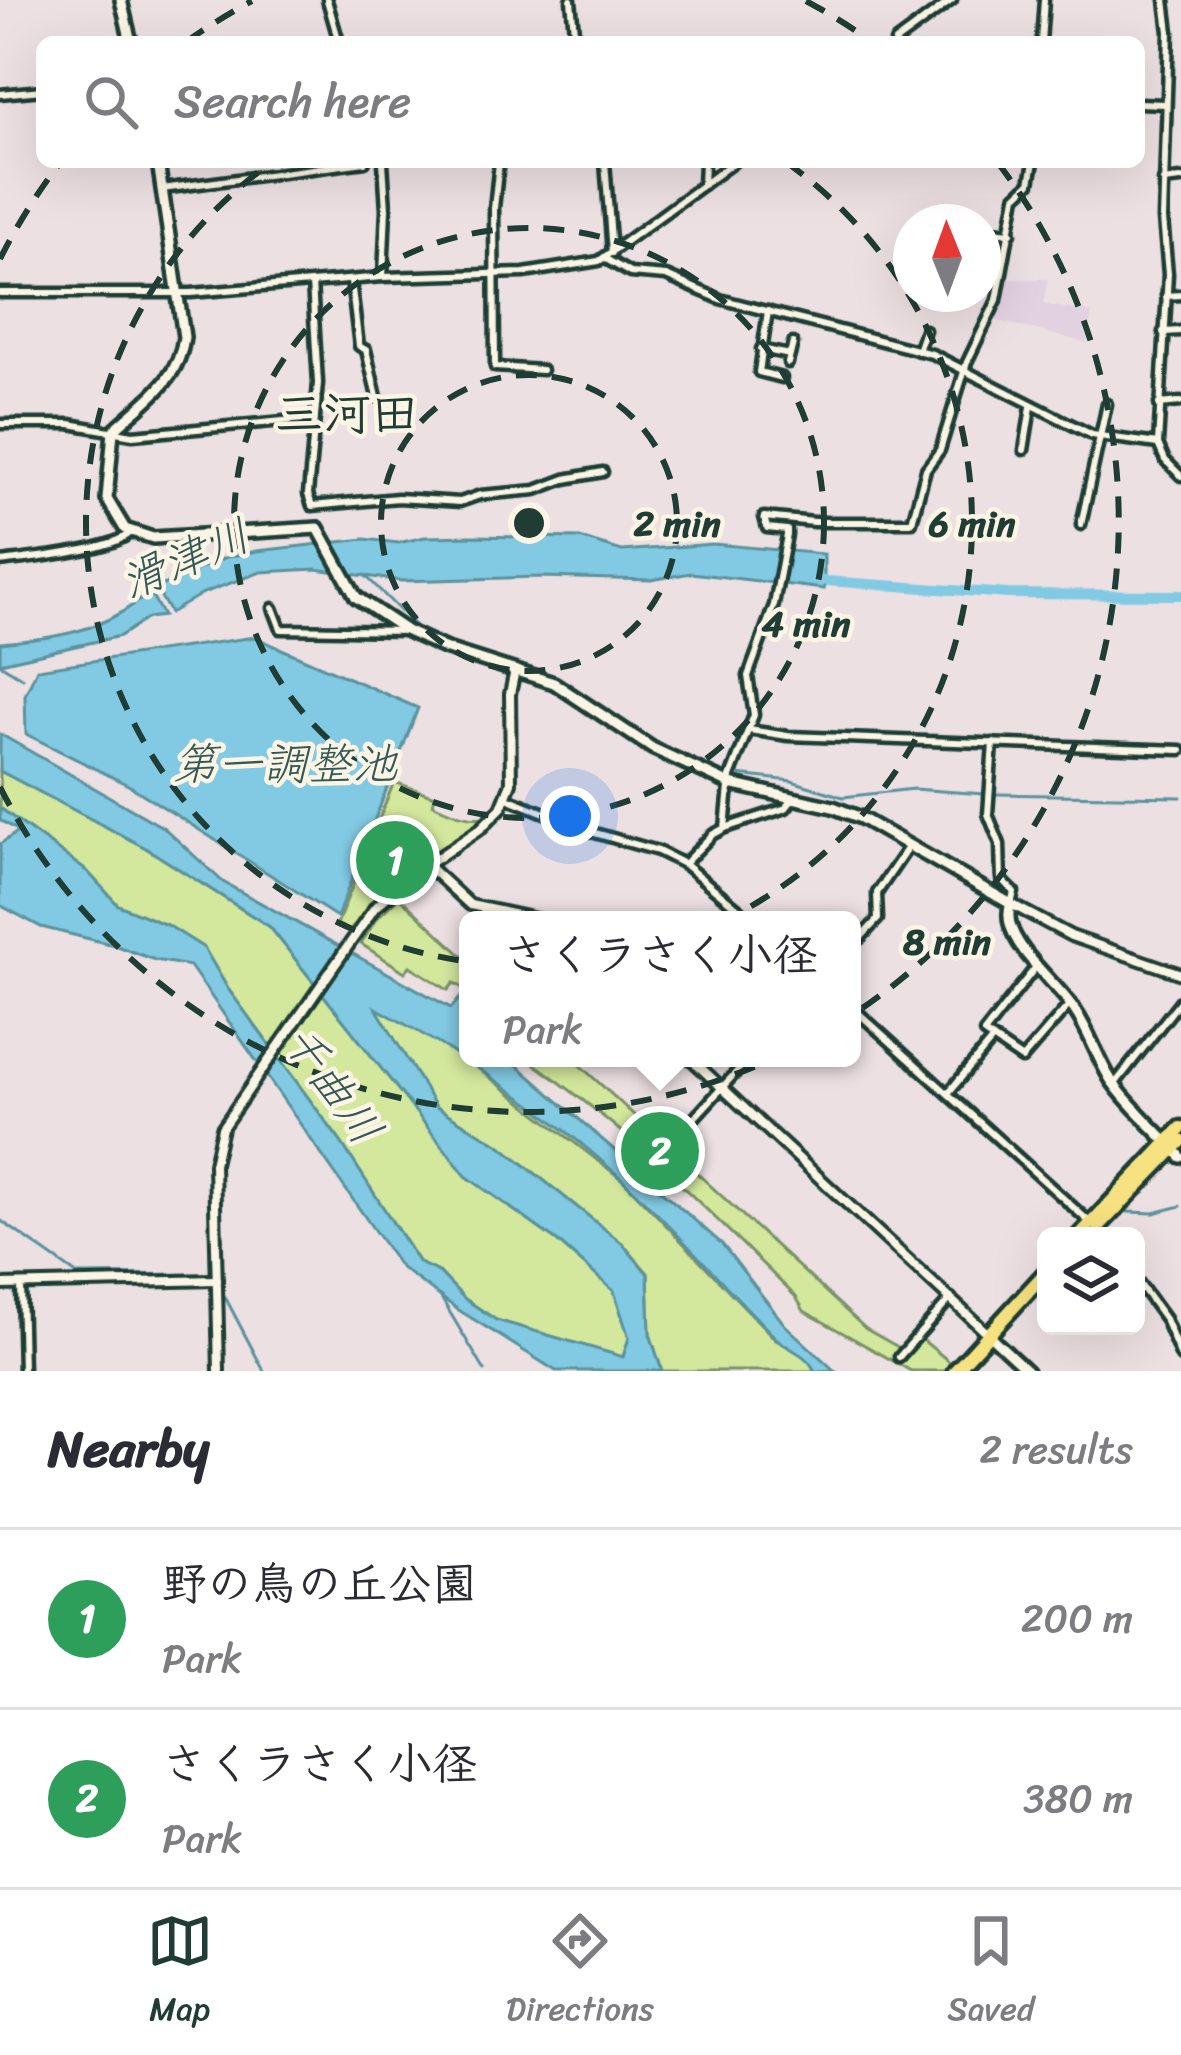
<!DOCTYPE html>
<html lang="en">
<head>
<meta charset="utf-8">
<style>
	:root { --surface:#fff; --page:#f7f7f7; --text:#2b2b33; --muted:#7c7c81; --line:#e1e1e2; --accent:#1f3d34 }
	body { margin:0; font-family:Sriracha,"Klee One",sans-serif; background:var(--page); color:var(--text) }
	.controls { position:absolute; right:36px; bottom:36px; display:grid; overflow:hidden; border-radius:18px; box-shadow:0 12px 48px #0002 }
	.controls button { width:108px; height:108px; display:grid; place-items:center; padding:0; border:0; border-bottom:3px solid var(--line); background:var(--surface); color:var(--text); font:60px sans-serif }
	.compass { position:absolute; left:893px; top:204px; width:108px; height:108px; border-radius:50%; background:var(--surface); box-shadow:0 12px 48px #0002; rotate:359deg }
	.you { position:absolute; left:570px; top:816px; width:42px; height:42px; margin:-30px; border:9px solid #fff; border-radius:50%; background:#1a73e8; box-shadow:0 0 0 18px #1a73e833 }
	.badge { display:grid; place-items:center; width:78px; height:78px; border-radius:50%; background:var(--accent); color:#fff; font-size:39px; font-weight:700 }
	.pin { position:absolute; translate:-50% -50%; border:6px solid #fff; box-shadow:0 3px 12px #0006 }
	.popup { position:absolute; left:459px; top:911px; width:402px; height:156px; box-sizing:border-box; display:grid; place-content:center; border-radius:18px; background:var(--surface); filter:drop-shadow(0 3px 9px #0005); font-size:39px; white-space:nowrap; color:var(--muted) }
	.popup b { font-size:45px; color:var(--text) }
	.popup::after { content:''; position:absolute; left:50%; top:100%; margin-left:-24px; border:24px solid transparent; border-top-color:var(--surface) }
	.list { margin:0; padding:0; list-style:none }
	h2 { display:flex; justify-content:space-between; align-items:center; height:156px; margin:0; padding:0 48px; font-size:51px }
	h2 small { font-size:39px; font-weight:400; color:var(--muted) }
	.list li { display:grid; grid-template-columns:78px 1fr auto; gap:36px; align-items:center; box-sizing:border-box; height:180px; padding:0 48px; border-top:3px solid var(--line) }
	.list b { display:block; font-size:45px; white-space:nowrap }
	.list p { margin:0; font-size:39px; white-space:nowrap; color:var(--muted) }
	.list em { font-size:39px; font-style:normal; color:var(--muted) }
	.icon { flex:none; width:66px; height:66px; fill:none; stroke:currentColor; stroke-width:2; stroke-linecap:round; stroke-linejoin:round }
	.map { position:relative; flex:none; width:1181px; height:1371px; overflow:hidden }
	.search { position:absolute; background:var(--surface); box-shadow:0 12px 48px #0002; left:36px; right:36px; top:36px; height:132px; display:flex; align-items:center; gap:30px; box-sizing:border-box; padding:0 42px; border-radius:18px; color:var(--muted); font-size:45px }
	.sheet { height:516px; background:var(--surface) }
	nav { display:flex; justify-content:space-around; align-items:center; box-sizing:border-box; height:168px; border-top:3px solid var(--line); background:var(--surface); font-size:33px; color:var(--muted) }
	nav a { display:grid; justify-items:center; gap:6px }
	nav .on { color:var(--accent) }
	.map>svg:first-child { display:block }
</style>
</head>
<body>
<div class="map">
<svg width="1181" height="1371" viewBox="0 0 1181 1371">
	<rect width="100%" height="100%" fill="#ede0e3"/>
	<filter id="ink" filterUnits="userSpaceOnUse"><feTurbulence type="fractalNoise" baseFrequency=".00833" numOctaves="2"/><feDisplacementMap in="SourceGraphic" scale="24" xChannelSelector="R" yChannelSelector="G"/><feConvolveMatrix kernelMatrix="1 2 1 2 8 2 1 2 1" color-interpolation-filters="sRGB"/></filter>
	<g filter="url(#ink)">
		<path fill="#e2d1e1" d="M1008 279H1048L1043 304 1092 313 1087 343 991 319 1003 301Z"/>
		<g fill="#d3e89d" stroke="#799268" stroke-width="3">
			<path d="M0 771 146 848 270 927 466 1176 557 1241 614 1291 629 1338 623 1357 496 1320 465 1299 440 1273 419 1263 341 1142 228 989 204 948 169 926 118 905 88 872 0 808Z"/>
			<path d="M394 782 435 796 433 804C447 811 467 820 482 817L484 821 387 889 351 932 337 924Z"/>
			<path d="M399 897 468 961V991L454 983 448 990 410 966 405 972 361 944 376 919Z"/>
			<path d="M374 1007 453 1049 623 1180 776 1340 810 1359 814 1371H662L650 1334 648 1273 622 1243 501 1146 436 1107Z"/>
			<path d="M526 1058H572L866 1329 905 1351 919 1337 951 1363 944 1371H911L804 1311 796 1297C710 1212 626 1127 526 1058Z"/>
		</g>
		<g fill="#82cae3" stroke="#5a929d" stroke-width="3">
			<path d="M474 536 580 538 622 551 713 544 824 554V589L691 573 651 580 541 577 401 581 316 569 261 572 203 593 170 613 156 588 227 557 257 551 365 539 398 543 425 537Z"/>
			<path d="M150 592 163 616 148 618 120 636 0 663V643C60 637 103 632 150 592Z"/>
			<path d="M254 637 418 708 337 917 130 786 26 734 25 695 37 669Z"/>
			<path d="M0 734 164 828 223 882 451 1008 462 996 468 1000V1058H509L722 1244 785 1325 835 1371H815C806 1352 787 1350 774 1336 724 1286 678 1232 626 1183 552 1114 465 1056 376 1008L436 1107 501 1146 622 1243 648 1274 650 1334 662 1371H556L457 1309 400 1267 190 966 155 960 114 945 41 927 0 905V844L19 831 0 820V808L88 872 118 905 169 926 204 948 228 989 341 1142 419 1263 440 1273 465 1299 496 1320 623 1357 629 1338 614 1291 557 1241 466 1176 270 927 146 848 0 771Z"/>
		</g>
		<g fill="none" stroke-linecap="round" stroke-linejoin="round">
			<g stroke="#5a929d" stroke-width="3">
				<path d="M365 575 419 630 444 643 559 679"/>
				<path d="M0 664 23 678"/>
				<path d="M737 775 792 781 843 797 913 789 985 794"/>
				<path d="M994 794 1181 797"/>
				<path d="M1128 1212 1154 1213 1181 1206"/>
				<path d="M0 1220 78 1275 210 1274"/>
				<path d="M224 1295 264 1371"/>
				<path d="M440 1296 485 1371"/>
			</g>
			<path stroke="#82cae3" stroke-width="10" d="M813 580 1008 594 1181 595"/>
			<defs>
				<g id="minor">
					<path d="M327 0 339 42"/>
					<path d="M571 0 575 42"/>
					<path d="M1165 0 1169 32 1163 219 1168 274 1158 444 1165 460 1181 476"/>
					<path d="M895 42 952 0"/>
					<path d="M1041 42 1044 0"/>
					<path d="M0 94 42 90"/>
					<path d="M1139 103 1165 104"/>
					<path d="M499 162 494 208 495 367 542 370"/>
					<path d="M605 162 612 253"/>
					<path d="M1163 181 1181 179"/>
					<path d="M703 185 704 162"/>
					<path d="M162 189 365 162"/>
					<path d="M983 230 1011 233"/>
					<path d="M606 259 630 273 666 276 720 299 932 354 1092 435 1158 444"/>
					<path d="M383 277 386 209 383 162"/>
					<path d="M351 281 359 346 366 350 377 397"/>
					<path d="M312 283 318 383 315 417"/>
					<path d="M0 293H191L383 277 524 273 599 261 734 162"/>
					<path d="M1166 296 1181 295"/>
					<path d="M768 311 759 372 782 378"/>
					<path d="M1163 332 1181 331"/>
					<path d="M761 349 790 355"/>
					<path d="M918 351 925 330"/>
					<path d="M788 363 793 343"/>
					<path d="M1159 404 1181 402"/>
					<path d="M0 424H70L133 435 315 418 308 494 312 506 398 498 460 502 480 495 536 490 565 479 603 472"/>
					<path d="M1024 450 1031 407"/>
					<path d="M1081 525 1107 404"/>
					<path d="M0 562C30 558 110 551 130 533"/>
					<path d="M273 608 281 629 407 631"/>
					<path d="M749 730 788 736 1181 750"/>
					<path d="M993 743 988 814 1000 844 1001 879 1014 892 1011 904"/>
					<path d="M507 798 595 833 658 851 684 864 752 920"/>
					<path d="M725 828 786 808 793 799"/>
					<path d="M684 864 712 835 725 828 730 777 754 715 748 676 774 605 787 535V530L767 528 764 517 814 522H912L926 469 940 450 967 362 997 300 1016 196 1030 183 1034 162"/>
					<path d="M852 947 878 919 877 893 909 846"/>
					<path d="M1035 968 984 1033 1022 1059 1069 1005"/>
					<path d="M852 1007 1105 1236"/>
					<path d="M1114 1085 1181 1000"/>
					<path d="M949 1092 993 1039"/>
					<path d="M667 1148 749 1058"/>
					<path d="M1136 1279 1165 1319 1181 1357"/>
					<path d="M21 1284 23 1371"/>
					<path d="M899 1357 951 1298"/>
				</g>
				<g id="tertiary">
					<path d="M427 865 470 905 541 920"/>
					<path d="M1011 904 1071 936 1181 974"/>
					<path d="M690 1058 1028 1371"/>
					<path d="M0 1285 217 1280"/>
					<path d="M219 1371 214 1164 222 1128 375 907 421 869 480 829 501 808 511 783 510 694 515 670"/>
				</g>
				<g id="secondary">
					<path d="M121 0 131 42"/>
					<path d="M158 162 184 337C179 382 143 402 113 431L107 499 125 529 153 538 318 528 356 597 407 631 444 648 554 683 652 748 730 784 833 807 861 818 1011 904C997 937 1054 980 1071 1005 1088 1027 1096 1056 1111 1080 1130 1108 1159 1132 1181 1157"/>
				</g>
				<g id="trunk">
					<path d="M1099 1226 1181 1141"/>
					<path d="M1079 1236 1181 1128"/>
					<path d="M955 1371 1046 1272"/>
				</g>
			</defs>
			<use href="#minor" stroke="#1f3d34" stroke-width="15"/>
			<use href="#tertiary" stroke="#1f3d34" stroke-width="16"/>
			<use href="#secondary" stroke="#1f3d34" stroke-width="18"/>
			<use href="#trunk" stroke="#1f3d34" stroke-width="21"/>
			<use href="#minor" stroke="#fcf5e5" stroke-width="6"/>
			<use href="#tertiary" stroke="#fcf5e5" stroke-width="8"/>
			<use href="#secondary" stroke="#fcf5e5" stroke-width="9"/>
			<use href="#trunk" stroke="#f7e281" stroke-width="12"/>
		</g>
	</g>
	<g fill="none" stroke="#1f3d34" stroke-width="6" stroke-dasharray="21 15">
		<circle cx="529" cy="523" r="148"/>
		<circle cx="529" cy="523" r="295"/>
		<path d="M786 162A443 443 0 1 1 272 162"/>
		<path d="M0 259A591 591 0 0 1 60 163M186 42A591 591 0 0 1 252 1M806 1A591 591 0 0 1 872 42M998 163A591 591 0 1 1 0 787"/>
	</g>
	<g text-anchor="middle" stroke-width="9" stroke-linejoin="round" paint-order="stroke">
		<g font-size="45" font-style="italic" fill="#335957" stroke="#fcf5e5">
			<text transform="translate(185 558) rotate(-23)" y="16">滑津川</text>
			<text x="285" y="779">第一調整池</text>
			<text transform="translate(333 1084) rotate(54)" y="16">千曲川</text>
		</g>
		<g font-size="48" font-weight="bold" fill="#1f3d34" stroke="#fcf5e5">
			<text x="347" y="430">三河田</text>
		</g>
	</g>
	<circle cx="529" cy="523" r="18" fill="#1f3d34" stroke="#fcf5e5" stroke-width="6"/>
	<g font-size="36" text-anchor="middle" font-weight="bold" fill="#1f3d34" stroke="#fcf5e5" stroke-width="9" stroke-linejoin="round" paint-order="stroke">
		<text x="677" y="536">2 min</text>
		<text x="972" y="536">6 min</text>
		<text x="806" y="636">4 min</text>
		<text x="947" y="954">8 min</text>
	</g>
</svg>
<div class="controls">
<button><svg class="icon" aria-label="layers" viewBox="0 0 24 24"><path d="M12 4l9 5-9 5-9-5zM3 14l9 5 9-5"/></svg></button>
</div>
<svg class="compass" viewBox="-18 -18 36 36"><path d="M0-13l5 13h-10z" fill="#e53935"/><path d="M0 13l5-13h-10z" fill="#7c7c81"/></svg>
<div class="you"></div>
<div class="pin badge" style="left:395px;top:860px;background:#2e9e5b">1</div>
<div class="pin badge" style="left:660px;top:1151px;background:#2e9e5b">2</div>
<div class="popup"><b>さくラさく小径</b>Park</div>
<div class="search"><svg class="icon" aria-label="search" viewBox="0 0 24 24"><circle cx="10" cy="10" r="6"/><path d="M15 15l6 6"/></svg>Search here</div>
</div>
<section class="sheet">
<h2>Nearby<small>2 results</small></h2>
<ul class="list">
<li><span class="badge" style="background:#2e9e5b">1</span><div><b>野の鳥の丘公園</b><p>Park</p></div><em>200 m</em></li>
<li><span class="badge" style="background:#2e9e5b">2</span><div><b>さくラさく小径</b><p>Park</p></div><em>380 m</em></li>
</ul>
</section>
<nav>
<a class="on"><svg class="icon" aria-label="map" viewBox="0 0 24 24"><path d="M3 6l6-2 6 2 6-2v14l-6 2-6-2-6 2zM9 4v14M15 6v14"/></svg>Map</a>
<a><svg class="icon" aria-label="directions" viewBox="0 0 24 24"><path d="M12 3l9 9-9 9-9-9zM9 14v-3h6M13 9l2 2-2 2"/></svg>Directions</a>
<a><svg class="icon" aria-label="saved" viewBox="0 0 24 24"><path d="M7 4h10v16l-5-4-5 4z"/></svg>Saved</a>
</nav>
</body>
</html>
